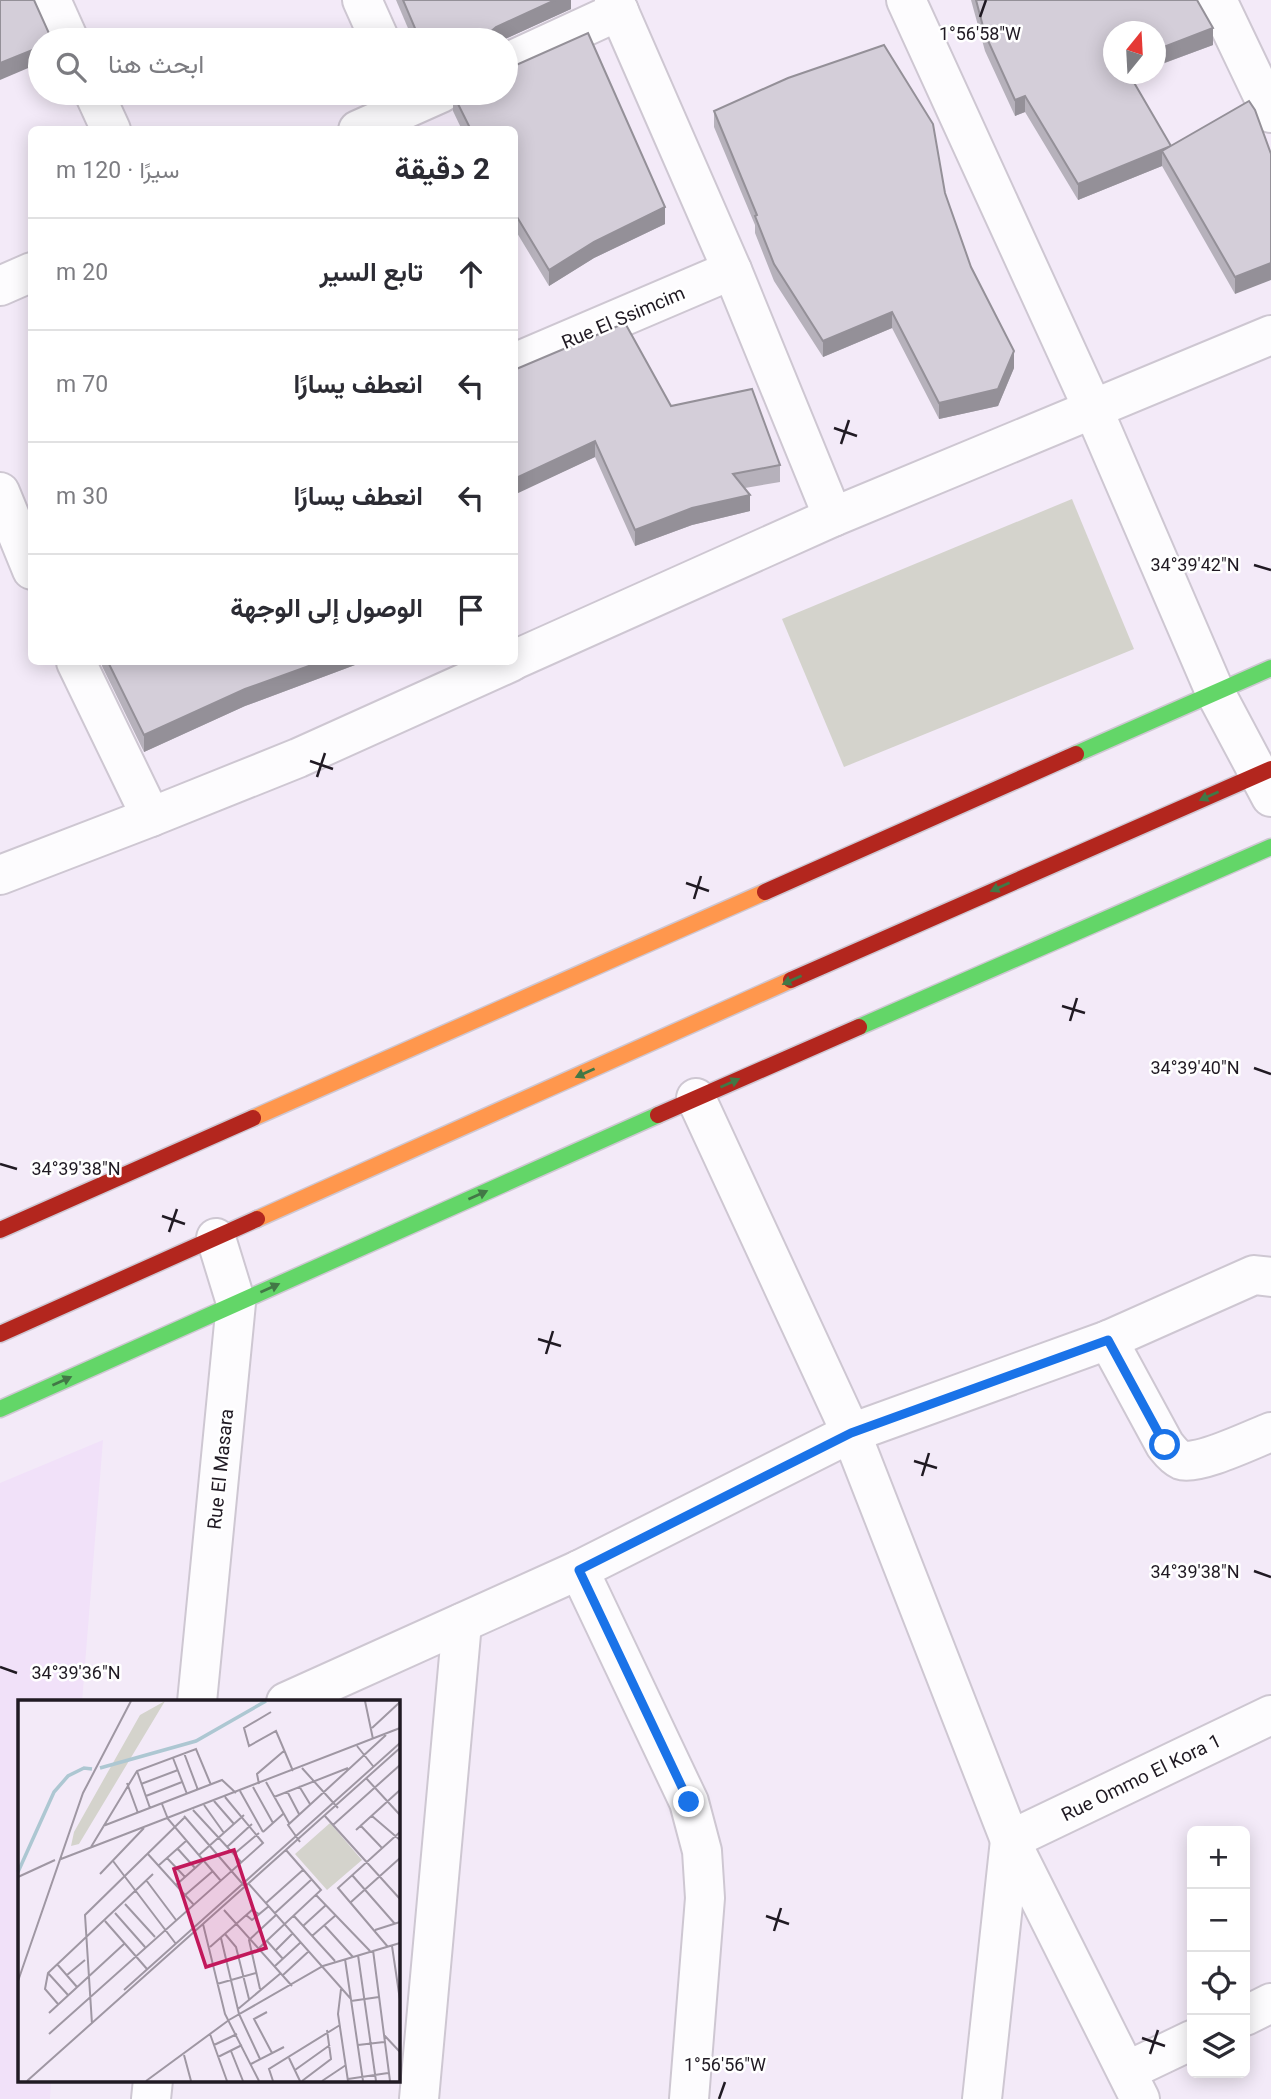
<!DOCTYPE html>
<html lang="ar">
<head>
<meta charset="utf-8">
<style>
	:root { --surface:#fff; --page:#f7f7f7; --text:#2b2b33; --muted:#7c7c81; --line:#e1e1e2 }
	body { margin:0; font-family:Georgia,Vazirmatn,serif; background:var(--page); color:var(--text); direction:rtl }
	.controls { position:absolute; right:21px; bottom:21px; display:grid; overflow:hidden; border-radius:10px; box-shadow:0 4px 18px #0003 }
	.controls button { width:63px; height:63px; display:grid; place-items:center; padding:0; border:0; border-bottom:2px solid var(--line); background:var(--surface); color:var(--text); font:35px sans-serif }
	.compass { position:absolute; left:1103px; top:21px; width:63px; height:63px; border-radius:50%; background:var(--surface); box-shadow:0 4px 18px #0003; rotate:18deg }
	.stop { position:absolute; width:21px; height:21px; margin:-16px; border:5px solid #1a73e8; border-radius:50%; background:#fff }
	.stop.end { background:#1a73e8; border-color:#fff; box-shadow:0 2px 7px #0008 }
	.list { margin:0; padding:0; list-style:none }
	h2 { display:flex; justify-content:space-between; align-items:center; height:91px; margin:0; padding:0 28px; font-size:30px }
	h2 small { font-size:23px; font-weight:400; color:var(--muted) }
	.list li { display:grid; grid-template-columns:46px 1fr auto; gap:21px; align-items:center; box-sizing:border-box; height:112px; padding:0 28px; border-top:2px solid var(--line) }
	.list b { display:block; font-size:26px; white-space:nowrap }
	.list em { font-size:23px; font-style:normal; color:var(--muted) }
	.icon { flex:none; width:38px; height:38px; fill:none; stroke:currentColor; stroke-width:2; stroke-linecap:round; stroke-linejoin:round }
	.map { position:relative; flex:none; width:1271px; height:2099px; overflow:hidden; direction:ltr }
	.search { position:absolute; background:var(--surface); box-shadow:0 4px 18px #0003; left:28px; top:28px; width:490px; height:77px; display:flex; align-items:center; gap:18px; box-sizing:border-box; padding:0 24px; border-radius:38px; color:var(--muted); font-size:26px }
	.panel { position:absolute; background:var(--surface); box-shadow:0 4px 18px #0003; left:28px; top:126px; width:490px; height:539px; border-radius:10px; direction:rtl }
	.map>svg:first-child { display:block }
</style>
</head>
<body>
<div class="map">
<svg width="1271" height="2099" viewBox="0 0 1271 2099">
	<rect width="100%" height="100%" fill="#f3eaf8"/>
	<path fill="#f1e1f9" d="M103 1440 82 1702H19V2080H51L50 2099H0V1483Z"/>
	<path fill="#d4d3cc" d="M1072 499 1134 649 844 767 782 619Z"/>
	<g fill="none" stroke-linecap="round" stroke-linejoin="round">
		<defs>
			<g id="street">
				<path d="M51 0 69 40"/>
				<path d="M362 0 380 40"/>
				<path d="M614 0 732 270 833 517"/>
				<path d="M906 0 1093 409 1215 692 1271 797"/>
				<path d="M1217 0 1271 113"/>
				<path d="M506 63 619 11"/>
				<path d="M94 93 111 130"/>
				<path d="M358 130 441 93"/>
				<path d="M0 286 32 272"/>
				<path d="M514 363 732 270"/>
				<path d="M0 492 32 570"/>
				<path d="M514 660 833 517 1271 335"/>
				<path d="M76 662 151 817"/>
				<path d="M0 875 151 817 298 758 511 662"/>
				<path d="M696 1098 851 1433 1010 1840 1140 2099"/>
				<path d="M1108 1340 1165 1445C1169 1450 1174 1457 1181 1460 1197 1466 1253 1439 1271 1432"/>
				<path d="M579 1570 689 1802 702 1851 705 1898 689 2099"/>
				<path d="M197 1702 236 1303 216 1238"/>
				<path d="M286 1702 579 1570 851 1433 1108 1340 1254 1275 1271 1277"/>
				<path d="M1245 2016 1271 2003"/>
				<path d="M1127 2071 1192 2040"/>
				<path d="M151 2099 153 2080"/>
				<path d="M419 2099 462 1623"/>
				<path d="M982 2099 1010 1840 1271 1715"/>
			</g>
			<g id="fast">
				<path d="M1076 754 1271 668"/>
				<path d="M859 1027 1271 847"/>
				<path d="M0 1409 658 1115"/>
			</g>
			<g id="slow">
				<path d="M253 1118 765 892"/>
				<path d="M257 1219 791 980"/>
			</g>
			<g id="jam">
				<path d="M765 892 1076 754"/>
				<path d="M791 980 1271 769"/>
				<path d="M658 1115 859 1027"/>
				<path d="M0 1230 253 1118"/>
				<path d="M0 1334 257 1219"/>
			</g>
		</defs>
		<use href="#street" stroke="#cec7d2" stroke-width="42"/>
		<use href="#fast" stroke="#cec7d2" stroke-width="19"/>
		<use href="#slow" stroke="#cec7d2" stroke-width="19"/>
		<use href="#jam" stroke="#cec7d2" stroke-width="19"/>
		<use href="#street" stroke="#fdfcfe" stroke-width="38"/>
		<use href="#fast" stroke="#63d668" stroke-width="16"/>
		<use href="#slow" stroke="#ff974d" stroke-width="16"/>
		<use href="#jam" stroke="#b3261e" stroke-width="16"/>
	</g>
	<g fill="#b6b1bb">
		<path d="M396 0H571V9L503 40H413Z"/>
		<path d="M971 0H1197L1213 45 1130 76 1171 146 1249 101 1235 294 1162 166 1078 200 1025 112 1015 116 985 51Z"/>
		<path d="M588 33 665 207V224L594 258 549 286 514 228V130H462L453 111V94L454 93H506V68L514 66Z"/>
		<path d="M714 111 945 193 971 267 1014 368 998 406 939 419 892 328 823 357 774 281 755 233V225L714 127Z"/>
		<path d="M514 370 671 406 780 465V482L745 488 750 511 692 525 635 546 595 457 534 485Z"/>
		<path d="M102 662H355V665L245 706 144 752 102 666Z"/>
	</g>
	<g fill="#949098">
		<path d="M555 0H571V9L503 40H486L489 33 496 27Z"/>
		<path d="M1213 28V45L1156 66V50Z"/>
		<path d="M40 47V63L0 80V63Z"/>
		<path d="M1025 96V112L1015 116V100Z"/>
		<path d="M1171 146 1162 151V166L1078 200V184Z"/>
		<path d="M665 207V224L594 258 549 286V270L594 242Z"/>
		<path d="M1271 263V280L1235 294V277Z"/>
		<path d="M892 312V328L823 357V341Z"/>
		<path d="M1014 351V368L998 406 939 419V403Z"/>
		<path d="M595 441V457L514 495V479Z"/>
		<path d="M750 495V511L692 525 635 546V530L692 508Z"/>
		<path d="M320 662H355V665L245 706 144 752V735L245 689Z"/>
	</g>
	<g fill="#d4ced9" stroke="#949098" stroke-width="2">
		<path d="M0 0H34L52 40H40V47L0 63Z"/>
		<path d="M403 0H555L496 27 489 33 486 40H420Z"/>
		<path d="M976 0H1197L1213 28 1156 50V32H1114V74H1129L1171 146 1078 184 1025 96 1015 100 985 34Z"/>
		<path d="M588 33 665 207 594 242 549 270 514 212V130H471L453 94 454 93H506V68L514 66Z"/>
		<path d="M884 45 933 124 945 193 971 267 1014 351 998 389 939 403 892 312 823 341 774 264 755 216 757 215 714 111 788 78Z"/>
		<path d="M1249 101 1255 110 1271 154V263L1235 277 1162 151Z"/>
		<path d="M625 323 671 406 752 389 780 465 733 474 750 495 692 508 635 530 595 441 514 479V370Z"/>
		<path d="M108 662H320L245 689 144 735Z"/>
	</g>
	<defs><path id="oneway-solid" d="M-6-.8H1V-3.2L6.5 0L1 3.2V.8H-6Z" transform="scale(1.75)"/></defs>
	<g fill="#427846">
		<use href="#oneway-solid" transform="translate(1209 796) rotate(156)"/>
		<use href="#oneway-solid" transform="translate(1000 887) rotate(156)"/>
		<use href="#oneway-solid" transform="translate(792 980) rotate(156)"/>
		<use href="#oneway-solid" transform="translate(585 1073) rotate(156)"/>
		<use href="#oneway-solid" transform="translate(730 1083) rotate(-24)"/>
		<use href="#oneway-solid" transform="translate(478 1195) rotate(-24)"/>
		<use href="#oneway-solid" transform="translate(270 1288) rotate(-24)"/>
		<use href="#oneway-solid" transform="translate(62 1381) rotate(-24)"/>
	</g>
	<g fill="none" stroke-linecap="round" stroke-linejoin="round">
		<path stroke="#1a73e8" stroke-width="9" d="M689 1802 579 1570 851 1433 1108 1340 1165 1445"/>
	</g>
	<path fill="none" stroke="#201a23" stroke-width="2.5" d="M980 17 986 0M834 428 857 436M841 444 849 420M1254 565 1271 570M310 761 333 769M317 777 325 753M686 883 709 891M694 899 701 876M1062 1006 1085 1013M1070 1021 1077 998M1254 1068 1271 1074M0 1164 17 1169M162 1216 185 1224M169 1232 177 1209M538 1339 561 1346M546 1354 553 1331M914 1461 937 1468M922 1476 929 1453M1254 1571 1271 1577M0 1667 17 1673M766 1916 789 1924M774 1931 781 1908M1142 2038 1165 2046M1150 2054 1158 2030M719 2099 725 2082"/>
	<g text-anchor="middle" stroke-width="5" stroke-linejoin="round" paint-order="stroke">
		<g font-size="19" fill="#201a23" stroke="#fff">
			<text transform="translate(623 317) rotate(-23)" y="7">Rue El Ssimcim</text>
			<text transform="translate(220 1469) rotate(-84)" y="7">Rue El Masara</text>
			<text transform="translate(1141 1777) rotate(-26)" y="7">Rue Ommo El Kora 1</text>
		</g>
	</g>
	<g transform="translate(18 1700)">
		<rect width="382" height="382" fill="#f3eaf8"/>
		<path d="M147 1 61 144 53 146 56 132 122 15ZM312 123 344 160 309 190 277 154Z" fill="#d4d3cc"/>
		<path fill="none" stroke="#adc7d2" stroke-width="3.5" d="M82 68 178 41 248 1M0 172 36 92 50 76 66 68 74 69"/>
		<path fill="none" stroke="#9f97a3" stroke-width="2" d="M347 1 355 39M253 12 226 28 231 46 258 31 275 71M354 28 382 2M339 46 355 66M166 53 180 90M155 58 169 94M284 68 320 108M119 71 132 108M348 78 382 115M248 82 271 123M109 83 120 113M123 84 160 70M241 84 239 74 267 50M281 86 292 104M235 87 255 123M222 91 245 132M269 91 281 114M128 96 164 82M256 97 330 68M196 101 216 124M144 104 150 119 203 181M186 105 206 133M175 110 224 163M306 115 382 199M166 116 229 189M354 116 382 140M315 125 382 65M342 125 364 148M85 126 204 80 218 93M338 130 382 90M245 132 265 114M282 142 270 125 368 35M73 147 119 71 178 49 193 85M209 147 234 124M159 148 177 168M129 153 176 205M216 154 241 133M181 155 226 115M149 158 167 177M43 159 382 28M95 161 158 244M140 166 168 141M82 174 126 128M334 175 377 224M0 177 37 160M128 180 158 220M230 183 333 299M158 185 185 161M298 195 352 251M166 196 195 171M333 202 382 158M248 203 286 169M107 204 137 237M206 210 274 286M97 213 127 247M257 213 294 179M228 215 234 220 251 206M276 216 317 261M87 221 129 269M185 224 207 314 241 381M306 225 335 257M285 226 308 205M357 230 382 222M207 234 218 247 231 299M294 236 318 215M203 238 221 314 242 359M249 241 265 259M374 246 382 300M192 247 234 210 241 214M370 247 320 188 382 132M240 249 303 190 268 150M258 250 275 233M355 250 372 381M340 255 358 381M327 259 345 381M39 264 59 287M257 266 283 242M30 273 50 295M49 275 67 260M265 275 291 251M0 281 65 93 113 1M199 284 238 273M242 289 231 240 258 215M323 289 320 314 330 381M106 290 382 43M333 301 361 297M40 304 27 289 30 273 135 174M220 309 263 273M249 312 236 319 254 353M31 313 106 244M74 324 67 215 167 117M31 334 245 143 207 97M192 334 209 381M366 335 382 352M196 345 219 334M340 345 366 342M213 351 225 381M166 355 173 381M200 357 224 345M271 358 282 381M233 364 266 347M277 370 312 345M330 379 370 373M9 381 382 48M128 381 211 320 305 266 382 243M255 381 251 369 322 325M284 381 313 359 309 330M304 381 328 365"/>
		<path fill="#c2185b" fill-opacity="0.15" stroke="#c2185b" stroke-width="3.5" d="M216 150 248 248 188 267 156 169Z"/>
		<rect width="382" height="382" fill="none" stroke="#201a23" stroke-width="3.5"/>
	</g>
	<g font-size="18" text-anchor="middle" fill="#201a23" stroke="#fff" stroke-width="5" stroke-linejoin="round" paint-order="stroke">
		<text x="980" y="40">1°56'58"W</text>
		<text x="1195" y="571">34°39'42"N</text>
		<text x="1195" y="1074">34°39'40"N</text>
		<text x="76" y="1175">34°39'38"N</text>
		<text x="1195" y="1578">34°39'38"N</text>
		<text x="76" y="1679">34°39'36"N</text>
		<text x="725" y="2071">1°56'56"W</text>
	</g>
</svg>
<div class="controls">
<button>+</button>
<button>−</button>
<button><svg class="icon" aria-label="locate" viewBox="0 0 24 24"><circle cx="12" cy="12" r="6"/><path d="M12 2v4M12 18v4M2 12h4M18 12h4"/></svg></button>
<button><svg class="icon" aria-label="layers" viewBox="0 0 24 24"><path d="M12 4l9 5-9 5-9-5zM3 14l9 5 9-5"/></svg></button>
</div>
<svg class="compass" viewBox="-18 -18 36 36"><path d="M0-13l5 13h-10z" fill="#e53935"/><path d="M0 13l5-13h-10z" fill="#7c7c81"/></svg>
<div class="stop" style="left:1165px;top:1445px"></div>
<div class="stop end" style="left:689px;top:1802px"></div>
<div class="search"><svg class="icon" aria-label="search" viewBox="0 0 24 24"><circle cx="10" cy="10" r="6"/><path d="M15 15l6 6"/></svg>ابحث هنا</div>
<section class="panel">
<h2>2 دقيقة<small>سيرًا · 120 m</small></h2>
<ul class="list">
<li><svg class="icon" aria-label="ahead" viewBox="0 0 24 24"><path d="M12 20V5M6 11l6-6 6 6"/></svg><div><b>تابع السير</b></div><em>20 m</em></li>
<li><svg class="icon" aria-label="left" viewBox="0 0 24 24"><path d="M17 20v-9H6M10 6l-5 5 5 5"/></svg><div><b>انعطف يسارًا</b></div><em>70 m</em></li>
<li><svg class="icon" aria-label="left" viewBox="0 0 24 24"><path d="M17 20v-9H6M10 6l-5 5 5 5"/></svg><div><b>انعطف يسارًا</b></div><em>30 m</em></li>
<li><svg class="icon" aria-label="arrive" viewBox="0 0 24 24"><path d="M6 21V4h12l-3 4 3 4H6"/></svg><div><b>الوصول إلى الوجهة</b></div></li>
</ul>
</section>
</div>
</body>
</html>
